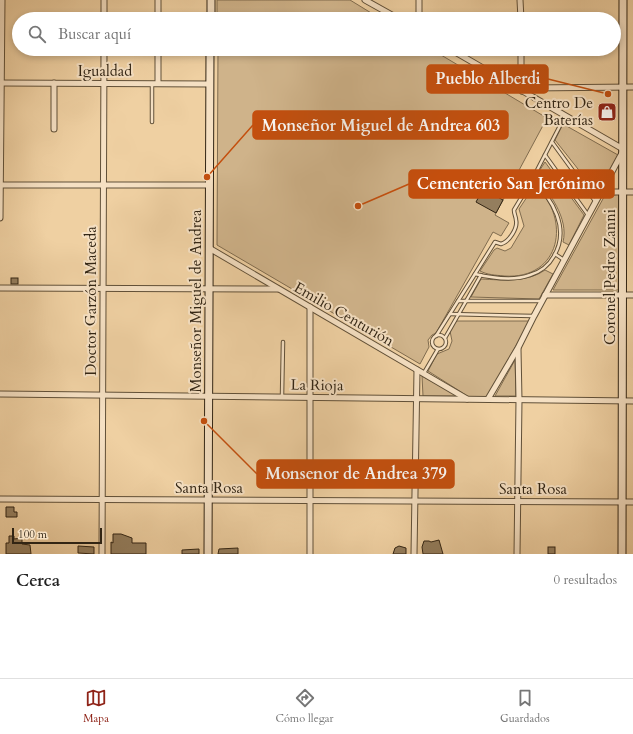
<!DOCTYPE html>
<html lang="es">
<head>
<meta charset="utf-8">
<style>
	:root { --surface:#fff; --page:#f2f2f2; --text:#222; --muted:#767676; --line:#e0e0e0; --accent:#8f2418 }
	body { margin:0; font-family:Cardo,serif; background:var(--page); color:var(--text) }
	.scale { position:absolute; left:12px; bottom:10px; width:90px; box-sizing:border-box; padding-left:4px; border:2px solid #322514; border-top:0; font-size:11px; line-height:14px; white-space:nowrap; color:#322514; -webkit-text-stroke:3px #f5e0c3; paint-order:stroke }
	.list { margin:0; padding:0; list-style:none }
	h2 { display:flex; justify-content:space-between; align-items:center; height:52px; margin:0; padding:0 16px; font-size:17px }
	h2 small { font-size:13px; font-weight:400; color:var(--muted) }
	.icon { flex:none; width:22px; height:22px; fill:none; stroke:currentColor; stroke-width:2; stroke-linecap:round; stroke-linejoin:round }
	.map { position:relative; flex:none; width:633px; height:554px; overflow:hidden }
	.search { position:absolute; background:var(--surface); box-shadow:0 2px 6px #0003; left:12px; right:12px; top:12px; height:44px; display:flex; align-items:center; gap:10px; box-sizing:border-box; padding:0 14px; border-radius:22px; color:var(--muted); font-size:15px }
	.sheet { height:124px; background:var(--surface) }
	nav { display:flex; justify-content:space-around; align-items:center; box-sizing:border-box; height:56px; border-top:1px solid var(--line); background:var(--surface); font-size:11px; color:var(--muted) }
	nav a { display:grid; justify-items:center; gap:2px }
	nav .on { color:var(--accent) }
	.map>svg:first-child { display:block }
</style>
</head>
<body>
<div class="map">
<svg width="633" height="554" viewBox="0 0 633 554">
	<rect width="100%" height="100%" fill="#efd0a2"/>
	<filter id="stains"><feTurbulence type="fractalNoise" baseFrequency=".005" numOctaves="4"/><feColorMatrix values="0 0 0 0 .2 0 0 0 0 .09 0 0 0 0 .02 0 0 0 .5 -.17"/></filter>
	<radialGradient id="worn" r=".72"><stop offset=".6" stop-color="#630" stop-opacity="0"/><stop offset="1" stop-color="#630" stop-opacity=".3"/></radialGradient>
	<g fill="#cfb38a" stroke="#806c4f">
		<path d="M217 0H350L381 19H217Z"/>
		<path d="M218 49H431L547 118 495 215 509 223 501 236 493 232 436 333 432 335 428 340 429 347 420 364 217 245Z"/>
		<path d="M563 124 618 155 597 193 555 140Z"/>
		<path d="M545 162 584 215 569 245 563 242C569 218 549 193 536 176Z"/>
		<path d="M535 185C572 219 561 280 504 276 495 275 488 275 480 271L494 250 497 248 505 251 511 248 524 226 519 209Z"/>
		<path d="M619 194V290H553L604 197Z"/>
		<path d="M545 270 553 274 539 299 471 297 481 279C503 280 526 283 545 270Z"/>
		<path d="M456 321H530L487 397H469L428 371 437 354 449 349 452 341 450 331Z"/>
		<path d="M515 360 516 396H495Z"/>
		<path d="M422 376 458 396H423Z"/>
	</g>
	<g fill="#947e5e" stroke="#322514">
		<path d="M483 189 503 200 496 213 476 202Z"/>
		<rect x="11" y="278" width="7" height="6"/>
		<path d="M6 507H14V512H17V517H6Z"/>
		<path d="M113 534H121L132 538V543H146V554H111V542L113 543Z"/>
		<path d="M9 536H14V539L22 538V544L30 545 31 554H6V543H9Z"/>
		<path d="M439 540 443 554H423L422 547 424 541H429L431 542Z"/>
		<path d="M78 546 94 547V554L78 553Z"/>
		<path d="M399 546 406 548V554H393L395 548Z"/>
		<rect x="548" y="547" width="7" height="7"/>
		<path d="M238 548V554H218L219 549Z"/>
		<path d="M199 549V554H182V550Z"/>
	</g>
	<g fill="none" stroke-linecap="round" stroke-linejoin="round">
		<defs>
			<g id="lane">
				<path d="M152 84V122"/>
				<path d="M552 142 595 201"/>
				<path d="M545 155 588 215"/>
				<path d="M532 180C553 199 570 229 554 256 549 265 540 272 530 275 514 281 492 278 475 274L495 242 501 244C509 242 518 228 516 220 516 217 514 214 514 210Z"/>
				<path d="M532 180 565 116"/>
				<path d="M555 254 564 260"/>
				<path d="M458 301H541"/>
				<path d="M450 314 533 316"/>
				<circle cx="439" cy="342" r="7"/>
				<path d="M436 336 475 274"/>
				<path d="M445 338 481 275"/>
				<path d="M424 373 438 349"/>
				<path d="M282 396 283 342"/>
			</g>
			<g id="street">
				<path d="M158 0V19"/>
				<path d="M365 0 399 19"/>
				<path d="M520 0 521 19"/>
				<path d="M104 19V0"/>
				<path d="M419 19V0"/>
				<path d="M158 49V83"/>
				<path d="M450 49 623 149"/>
				<path d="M0 83 210 84"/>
				<path d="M54 83V129"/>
				<path d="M518 89 521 80V49"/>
				<path d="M522 91 529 88 633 87"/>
				<path d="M0 185H209"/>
				<path d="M601 192H633"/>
				<path d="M0 218 2 0"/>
				<path d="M209 248 467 399"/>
				<path d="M0 288 278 289"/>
				<path d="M545 295H633"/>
				<path d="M0 394 633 401"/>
				<path d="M488 399 518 348 534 316 622 153"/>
				<path d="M0 499 633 502"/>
				<path d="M102 554 104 49"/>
				<path d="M310 554V307"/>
				<path d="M414 554 417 370"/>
				<path d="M517 554 519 400 518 349"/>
			</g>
			<g id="secondary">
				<path d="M211 19V0"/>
				<path d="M208 554 210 49"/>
				<path d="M622 554 623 0"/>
			</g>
		</defs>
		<use href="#lane" stroke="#615038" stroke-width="4.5"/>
		<use href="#street" stroke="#615038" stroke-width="7"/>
		<use href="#secondary" stroke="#322514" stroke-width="9"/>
		<use href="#lane" stroke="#f5e0c3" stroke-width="2.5"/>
		<use href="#street" stroke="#f5e0c3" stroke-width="5"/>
		<use href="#secondary" stroke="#f5e0c3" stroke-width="7"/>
	</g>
	<defs>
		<symbol id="shop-square" viewBox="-11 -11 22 22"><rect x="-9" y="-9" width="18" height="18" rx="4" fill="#8f2418" stroke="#f5e0c3"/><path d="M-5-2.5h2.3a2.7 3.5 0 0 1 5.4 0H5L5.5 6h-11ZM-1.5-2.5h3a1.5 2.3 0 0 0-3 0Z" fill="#fff"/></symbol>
	</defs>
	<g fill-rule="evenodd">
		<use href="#shop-square" x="596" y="101" width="22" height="22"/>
	</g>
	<g text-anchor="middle" stroke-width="4" stroke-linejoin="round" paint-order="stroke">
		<g font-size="15" fill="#322514" stroke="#f5e0c3">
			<text x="105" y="76">Igualdad</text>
			<text transform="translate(610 277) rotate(-90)" y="5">Coronel Pedro Zanni</text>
			<text transform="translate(91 301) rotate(-90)" y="5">Doctor Garzón Maceda</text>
			<text transform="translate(196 301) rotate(-90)" y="5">Monseñor Miguel de Andrea</text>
			<text transform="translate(344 314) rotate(30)" y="5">Emilio Centurión</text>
			<text transform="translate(317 385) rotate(1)" y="5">La Rioja</text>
			<text x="209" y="493">Santa Rosa</text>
			<text x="533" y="494">Santa Rosa</text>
		</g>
		<g font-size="15" fill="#322514" stroke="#f5e0c3" text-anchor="end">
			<text x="593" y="108">Centro De<tspan x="593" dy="17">Baterías</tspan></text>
		</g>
	</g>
	<path fill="none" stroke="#c44f0e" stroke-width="1.5" d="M608 94L548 79M207 177L253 125M358 206L409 184M204 421L257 474"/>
	<g fill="#c44f0e" stroke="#f5e0c3" stroke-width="1.5">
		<circle cx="608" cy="94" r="4"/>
		<circle cx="207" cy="177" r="4"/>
		<circle cx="358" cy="206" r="4"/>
		<circle cx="204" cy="421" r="4"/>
	</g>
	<g fill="#c44f0e" stroke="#c44f0e" stroke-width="1.5">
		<rect x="427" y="65" width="121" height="28" rx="4"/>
		<rect x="253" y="111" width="255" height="28" rx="4"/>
		<rect x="409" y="170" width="205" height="28" rx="4"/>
		<rect x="257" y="460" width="197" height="28" rx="4"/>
	</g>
	<g font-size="16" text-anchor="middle" font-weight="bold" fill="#fff">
		<text x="488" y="84">Pueblo Alberdi</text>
		<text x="381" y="131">Monseñor Miguel de Andrea 603</text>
		<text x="511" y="189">Cementerio San Jerónimo</text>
		<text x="356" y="479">Monsenor de Andrea 379</text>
	</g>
	<rect width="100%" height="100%" filter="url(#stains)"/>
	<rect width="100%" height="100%" fill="url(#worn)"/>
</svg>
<div class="scale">100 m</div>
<div class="search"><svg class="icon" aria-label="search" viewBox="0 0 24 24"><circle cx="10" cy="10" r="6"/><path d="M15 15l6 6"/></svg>Buscar aquí</div>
</div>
<section class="sheet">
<h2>Cerca<small>0 resultados</small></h2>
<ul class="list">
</ul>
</section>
<nav>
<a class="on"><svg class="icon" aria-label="map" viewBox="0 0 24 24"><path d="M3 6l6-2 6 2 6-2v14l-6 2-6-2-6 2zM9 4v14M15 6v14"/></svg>Mapa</a>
<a><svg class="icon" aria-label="directions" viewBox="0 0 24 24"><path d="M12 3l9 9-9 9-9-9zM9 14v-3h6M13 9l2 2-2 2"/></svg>Cómo llegar</a>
<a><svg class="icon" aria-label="saved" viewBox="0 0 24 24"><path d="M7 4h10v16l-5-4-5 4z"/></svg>Guardados</a>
</nav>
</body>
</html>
